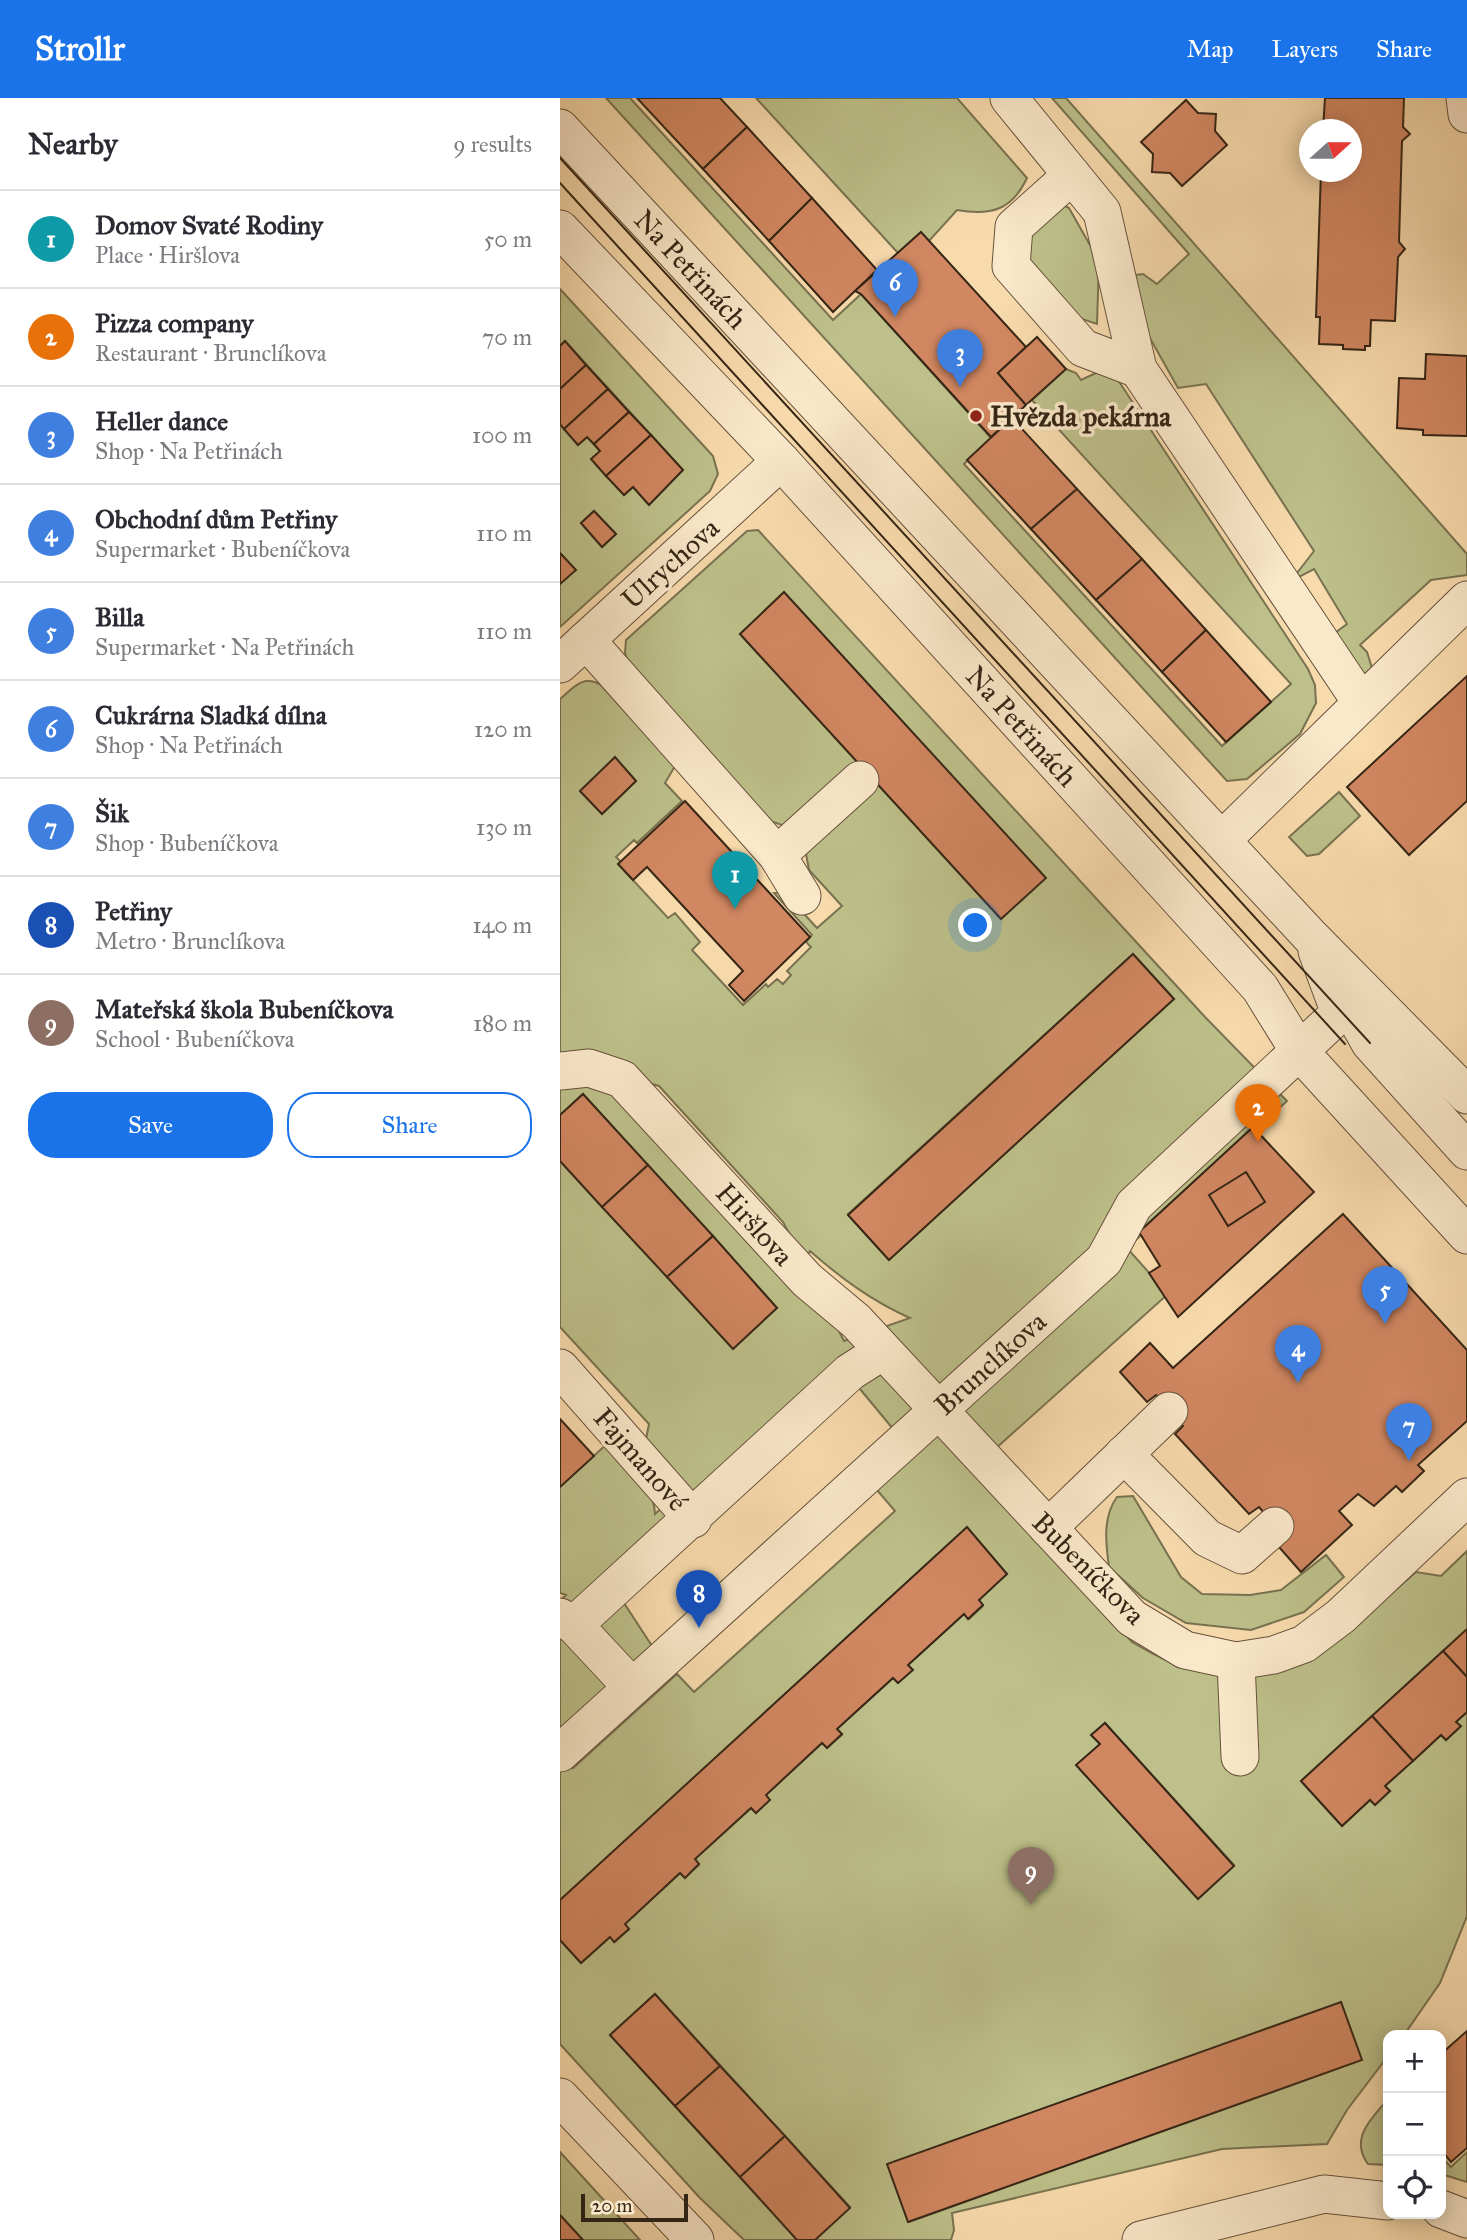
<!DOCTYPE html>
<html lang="en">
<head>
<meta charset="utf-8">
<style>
	:root { --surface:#fff; --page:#f2f2f3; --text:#2b2b33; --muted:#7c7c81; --line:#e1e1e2; --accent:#1a73e8 }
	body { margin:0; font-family:"IM FELL Great Primer",serif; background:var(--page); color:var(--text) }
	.controls { position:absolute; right:21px; bottom:21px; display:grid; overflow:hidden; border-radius:14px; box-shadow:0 4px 18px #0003 }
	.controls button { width:63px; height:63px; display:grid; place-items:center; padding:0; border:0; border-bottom:2px solid var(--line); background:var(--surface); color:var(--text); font:35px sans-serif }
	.compass { position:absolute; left:739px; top:21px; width:63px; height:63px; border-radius:50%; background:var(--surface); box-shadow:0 4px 18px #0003; rotate:69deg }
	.scale { position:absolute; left:21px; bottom:18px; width:107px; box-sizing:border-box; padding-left:7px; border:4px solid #352515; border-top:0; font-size:19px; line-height:24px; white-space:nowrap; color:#352515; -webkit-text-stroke:5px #fae8ca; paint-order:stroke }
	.you { position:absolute; left:416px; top:828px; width:24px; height:24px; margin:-18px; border:5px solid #fff; border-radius:50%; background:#1a73e8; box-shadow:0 0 0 10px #1a73e833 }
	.badge { display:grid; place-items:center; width:46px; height:46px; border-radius:50%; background:var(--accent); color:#fff; font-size:23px; font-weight:700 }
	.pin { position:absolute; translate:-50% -58px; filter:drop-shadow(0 2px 4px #0008) }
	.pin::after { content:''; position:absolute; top:37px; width:24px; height:21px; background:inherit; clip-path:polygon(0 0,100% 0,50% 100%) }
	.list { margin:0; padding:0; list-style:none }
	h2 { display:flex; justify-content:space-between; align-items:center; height:91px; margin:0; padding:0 28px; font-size:30px }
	h2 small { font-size:23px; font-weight:400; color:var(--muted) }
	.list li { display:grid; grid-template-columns:46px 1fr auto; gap:21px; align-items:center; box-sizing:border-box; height:98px; padding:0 28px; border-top:2px solid var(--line) }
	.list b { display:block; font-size:26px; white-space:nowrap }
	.list p { margin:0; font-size:23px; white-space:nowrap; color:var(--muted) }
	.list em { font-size:23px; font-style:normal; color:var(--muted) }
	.actions { display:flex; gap:14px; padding:21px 28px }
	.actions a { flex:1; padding:16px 0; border:2px solid var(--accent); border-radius:28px; text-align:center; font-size:24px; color:var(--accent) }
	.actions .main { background:var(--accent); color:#fff }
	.icon { flex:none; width:38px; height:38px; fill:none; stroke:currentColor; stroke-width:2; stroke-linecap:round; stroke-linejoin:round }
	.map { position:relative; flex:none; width:907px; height:2142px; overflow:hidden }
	header { display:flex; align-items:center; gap:42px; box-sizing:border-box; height:98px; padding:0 35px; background:var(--accent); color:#fff }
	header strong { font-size:33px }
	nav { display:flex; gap:38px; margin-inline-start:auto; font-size:24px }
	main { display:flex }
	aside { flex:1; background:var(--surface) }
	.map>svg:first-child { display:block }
</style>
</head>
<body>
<header>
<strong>Strollr</strong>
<nav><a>Map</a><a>Layers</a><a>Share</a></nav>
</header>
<main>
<aside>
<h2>Nearby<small>9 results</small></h2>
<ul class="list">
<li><span class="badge" style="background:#0f9aa8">1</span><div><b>Domov Svaté Rodiny</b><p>Place · Hiršlova</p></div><em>50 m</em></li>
<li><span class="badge" style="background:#e8710a">2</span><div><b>Pizza company</b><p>Restaurant · Brunclíkova</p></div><em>70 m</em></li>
<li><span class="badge" style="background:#3f7fe0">3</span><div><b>Heller dance</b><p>Shop · Na Petřinách</p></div><em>100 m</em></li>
<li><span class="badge" style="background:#3f7fe0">4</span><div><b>Obchodní dům Petřiny</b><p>Supermarket · Bubeníčkova</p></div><em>110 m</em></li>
<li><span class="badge" style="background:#3f7fe0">5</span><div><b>Billa</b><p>Supermarket · Na Petřinách</p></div><em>110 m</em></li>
<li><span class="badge" style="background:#3f7fe0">6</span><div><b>Cukrárna Sladká dílna</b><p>Shop · Na Petřinách</p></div><em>120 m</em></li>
<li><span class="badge" style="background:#3f7fe0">7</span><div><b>Šik</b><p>Shop · Bubeníčkova</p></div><em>130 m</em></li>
<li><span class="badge" style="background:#1a4fb4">8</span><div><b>Petřiny</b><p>Metro · Brunclíkova</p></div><em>140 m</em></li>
<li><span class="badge" style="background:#8d6e63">9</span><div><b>Mateřská škola Bubeníčkova</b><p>School · Bubeníčkova</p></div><em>180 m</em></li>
</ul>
<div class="actions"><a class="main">Save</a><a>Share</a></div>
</aside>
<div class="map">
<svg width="907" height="2142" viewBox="0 0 907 2142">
	<rect width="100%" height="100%" fill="#f8dbad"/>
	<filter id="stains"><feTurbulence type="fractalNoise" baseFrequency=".00286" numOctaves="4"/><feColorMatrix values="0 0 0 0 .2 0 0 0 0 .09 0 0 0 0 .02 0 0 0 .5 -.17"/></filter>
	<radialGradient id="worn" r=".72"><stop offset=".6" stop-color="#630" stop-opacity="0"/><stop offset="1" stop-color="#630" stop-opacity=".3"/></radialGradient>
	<g fill="#bdc08a" stroke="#797250" stroke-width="2" fill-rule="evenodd">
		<path d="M46 0H70L273 222 301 196 431 340 404 366 662 648 731 586 472 302 506 271 516 275 521 282 538 274 556 279 748 571 755 587 756 605 740 636 687 681 667 683Z"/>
		<path d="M196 0H397L467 80C452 112 431 118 397 112L369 143 338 155Z"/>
		<path d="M492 0H506L907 456V477L871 482 800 547 807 554 812 570 803 578 775 535 787 526 754 471 739 479 737 475 754 453 646 286 618 290 582 226 575 177 583 176 597 186 629 156Z"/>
		<path d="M492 101 509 110 539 163 537 226 498 213 473 182 467 153 477 120Z"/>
		<path d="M0 191 153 358 158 376 150 393 0 529V486L15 472 0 455V326L18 347 27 339 40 353 64 397 73 389 89 406 123 372 5 243 0 248ZM34 413 56 436 42 449 21 425Z"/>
		<path d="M198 432 645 919 727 1003 567 1150 608 1196 415 1369 572 1544C599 1560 624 1573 655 1575L770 1549 856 1474 881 1478 907 1453V1531L741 1683 782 1728 810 1702 830 1693 825 1688 881 1637 886 1642 900 1629 896 1624 907 1614V1818L880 1885 844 1937H828V1958L787 2012 767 2046 662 2051 392 2115 394 2132 391 2142H255L290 2109 95 1896 50 1937 237 2142H184L139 2099 0 1946V1842L21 1865 50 1839 55 1844 69 1831 65 1826 120 1775 125 1779 139 1767 135 1761 191 1710 196 1715 206 1697 262 1645 268 1649 282 1637 277 1631 333 1580 338 1585 352 1572 348 1567 404 1516 409 1521 423 1508 419 1502 447 1476 407 1430 0 1802V1503L6 1497 0 1495V1389L50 1343C65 1363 95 1390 95 1416L126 1388 86 1341 89 1326 0 1229V1063L173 1250 217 1210 23 996 0 1017V985L25 984 50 993 274 1223 284 1243 350 1220C312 1203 282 1181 250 1153L244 1163 223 1124 99 988 0 960V601C13 590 23 576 41 587L115 668 105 685 122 703 77 745 74 742 56 759 61 764 59 767 108 820 115 815 140 844 132 852 183 907 206 886 208 889 217 881 223 886 231 877 227 873 251 849 246 844 252 837 214 795 224 794 257 830 282 808 249 772 240 723 222 727 204 721 70 571 65 555 66 542 187 433ZM224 495 441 821 180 536ZM55 660 76 683 42 716 20 693ZM573 856 614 901 328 1161 288 1116ZM295 1285 334 1332 94 1551 60 1499ZM317 1392 335 1413 134 1594 117 1576 13 1670 5 1660ZM545 1625 674 1767 638 1801 517 1668 540 1646 532 1637ZM781 1904 801 1962 349 2124Z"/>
		<path d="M779 694 800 718 759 756 747 758 729 739Z"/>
		<path d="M573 1398 621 1479 642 1496 690 1497 721 1492 766 1457 784 1479 744 1514 691 1532 626 1525 583 1500 549 1469C546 1446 542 1420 557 1399Z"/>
		<path d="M828 2001V2067L808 2066C789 2040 812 2020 828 2001Z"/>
		<path d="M0 2054 80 2142H23L0 2117Z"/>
		<path d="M907 2054V2084L881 2076V2058L891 2069Z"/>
	</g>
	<g fill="#d18761" stroke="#352515" stroke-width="2">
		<path d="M77 0H160L187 29 143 71Z"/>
		<path d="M765 0H844L843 29 850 36 842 43 839 144 845 151 838 159 835 223 811 222 810 248H805V252L783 251V247L759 246 760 219H756L761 74H792V32H763Z"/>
		<path d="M626 2 638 15 656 16 655 33 667 47 622 88 610 75 592 74 593 56 581 44Z"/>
		<path d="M187 29 252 100 209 143 143 71Z"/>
		<path d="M252 100 317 172 273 214 209 143Z"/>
		<path d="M361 134 466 249 438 275 466 307 431 339 301 196 295 193Z"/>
		<path d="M477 239 506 271 466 307 438 275Z"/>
		<path d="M5 243 26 267 0 291V248Z"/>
		<path d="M866 256 907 258V338L863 337V332L837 330 839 280 865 281Z"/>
		<path d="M26 267 48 291 4 331 0 326V291Z"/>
		<path d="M48 291 69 314 34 346 27 339 18 347 4 331Z"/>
		<path d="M69 314 91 337 46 378 31 361 40 353 34 346Z"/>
		<path d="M452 320 517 391 471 431 407 362Z"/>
		<path d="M91 337 123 372 89 407 73 389 64 397 46 378Z"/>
		<path d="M517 391 582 461 536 502 471 431Z"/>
		<path d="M34 413 56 436 42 449 21 425Z"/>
		<path d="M0 455 16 472 0 486Z"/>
		<path d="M582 461 646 532 602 574 536 502Z"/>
		<path d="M224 494 486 780 441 821 180 536Z"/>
		<path d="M646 532 711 604 666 644 602 574Z"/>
		<path d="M907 578V703L849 757 787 689Z"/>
		<path d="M55 659 76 683 42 716 20 693Z"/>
		<path d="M125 703 250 839 184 903 169 887 183 873 87 769 73 782 58 766Z"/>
		<path d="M573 856 614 901 329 1162 288 1117Z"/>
		<path d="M23 996 88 1067 42 1109 0 1063V1017Z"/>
		<path d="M693 1029 754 1094 618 1219 589 1175 600 1168 579 1134Z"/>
		<path d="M88 1067 153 1138 107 1179 42 1109Z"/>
		<path d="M686 1074 705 1104 668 1128 649 1097Z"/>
		<path d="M783 1116 907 1252V1323L858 1367 864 1373 842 1394 836 1388 814 1408 798 1396 779 1413 792 1427 741 1474 719 1449 727 1441 699 1409 689 1416 615 1336 623 1328 596 1297 587 1304 560 1274 590 1245 613 1270Z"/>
		<path d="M153 1138 217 1210 173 1251 107 1179Z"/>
		<path d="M0 1321 34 1358 0 1389Z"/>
		<path d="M407 1429 447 1476 419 1502 423 1507 408 1521 404 1516 348 1567 353 1572 338 1585 333 1580 277 1631 282 1636 267 1650 262 1645 206 1697 210 1702 196 1715 191 1710 135 1761 139 1766 125 1780 120 1775 65 1826 69 1831 54 1844 50 1839 21 1865 0 1842V1802Z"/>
		<path d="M907 1531V1579L883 1553Z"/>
		<path d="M883 1553 907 1579V1614L896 1624 901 1628 886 1642 881 1637 853 1663 812 1618Z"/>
		<path d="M812 1618 853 1663 825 1688 830 1693 815 1707 810 1702 782 1728 741 1683Z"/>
		<path d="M545 1625 674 1768 638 1801 516 1667 540 1646 531 1637Z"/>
		<path d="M95 1896 160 1968 115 2008 50 1937Z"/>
		<path d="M781 1904 802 1962 348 2124 327 2066Z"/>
		<path d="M907 1933V2050L891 2064 881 2052V1956Z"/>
		<path d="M160 1968 225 2038 180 2079 115 2008Z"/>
		<path d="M225 2038 290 2110 255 2142H237L180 2079Z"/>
		<path d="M0 2117 23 2142H0Z"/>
	</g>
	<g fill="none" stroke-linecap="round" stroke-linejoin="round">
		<defs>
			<g id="minor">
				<path d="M449 0 542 114 578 271 801 604"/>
				<path d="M905 0 907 16"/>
				<path d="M0 30 751 839 907 997"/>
				<path d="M512 77 454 129 451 168 523 250 578 271"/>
				<path d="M0 131 221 363 700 890 739 953 907 1137"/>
				<path d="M26 542 217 757 242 798"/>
				<path d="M0 566 221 363"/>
				<path d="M662 742 907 502"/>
				<path d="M217 757 300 682"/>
				<path d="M777 886 810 945 907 1053"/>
				<path d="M0 973 29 970 62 981 247 1182 296 1223 572 1520 625 1552 676 1563 714 1557 744 1546 781 1518 907 1399"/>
				<path d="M0 1270 133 1421"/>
				<path d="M564 1356 647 1440 682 1457 715 1428"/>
				<path d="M488 1430 609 1313"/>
				<path d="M0 1519 14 1527 71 1588"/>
				<path d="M14 1527 290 1274 323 1253"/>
				<path d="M676 1563 680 1659"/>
				<path d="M0 1655 544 1162 574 1107 780 915 757 853"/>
				<path d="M0 1999 135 2142"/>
				<path d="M881 2111 907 2121"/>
				<path d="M581 2142 764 2096 828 2103"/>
			</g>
		</defs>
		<use href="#minor" stroke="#66523b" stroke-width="39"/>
		<use href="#minor" stroke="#fae8ca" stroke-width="37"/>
		<g stroke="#352515" stroke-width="2">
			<path d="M0 60 810 945"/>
			<path d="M0 85 785 946"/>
		</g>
	</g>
	<circle fill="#8f2418" stroke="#fae8ca" stroke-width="2.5" cx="416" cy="318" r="7"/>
	<g text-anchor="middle" stroke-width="7" stroke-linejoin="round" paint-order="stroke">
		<g font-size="28" fill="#352515" stroke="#fae8ca">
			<text transform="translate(131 171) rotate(47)" y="10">Na Petřinách</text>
			<text transform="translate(110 465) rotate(-42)" y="10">Ulrychova</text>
			<text transform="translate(462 628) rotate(48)" y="10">Na Petřinách</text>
			<text transform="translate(195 1126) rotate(48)" y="10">Hiršlova</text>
			<text transform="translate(430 1265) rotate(-42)" y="10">Brunclíkova</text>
			<text transform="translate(81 1361) rotate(49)" y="10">Fajmanové</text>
			<text transform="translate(529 1470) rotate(45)" y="10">Bubeníčkova</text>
		</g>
		<g font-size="28" font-weight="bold" fill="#352515" stroke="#fae8ca" text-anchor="start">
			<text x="430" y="328">Hvězda pekárna</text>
		</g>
	</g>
	<rect width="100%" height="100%" filter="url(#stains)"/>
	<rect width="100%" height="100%" fill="url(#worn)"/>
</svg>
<div class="controls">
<button>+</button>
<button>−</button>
<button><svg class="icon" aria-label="locate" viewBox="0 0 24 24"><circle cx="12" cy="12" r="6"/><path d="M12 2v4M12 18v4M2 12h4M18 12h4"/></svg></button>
</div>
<svg class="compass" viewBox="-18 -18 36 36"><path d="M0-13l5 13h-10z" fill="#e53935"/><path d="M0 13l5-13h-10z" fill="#7c7c81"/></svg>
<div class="scale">20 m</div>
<div class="you"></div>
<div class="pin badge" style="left:175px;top:811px;background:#0f9aa8">1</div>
<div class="pin badge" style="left:698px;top:1044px;background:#e8710a">2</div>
<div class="pin badge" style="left:400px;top:289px;background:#3f7fe0">3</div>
<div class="pin badge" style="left:738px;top:1285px;background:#3f7fe0">4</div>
<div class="pin badge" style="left:825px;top:1226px;background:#3f7fe0">5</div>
<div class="pin badge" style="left:335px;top:219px;background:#3f7fe0">6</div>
<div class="pin badge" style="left:849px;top:1363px;background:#3f7fe0">7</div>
<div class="pin badge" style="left:139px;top:1530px;background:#1a4fb4">8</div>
<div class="pin badge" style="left:471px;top:1807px;background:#8d6e63">9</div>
</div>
</main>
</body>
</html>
